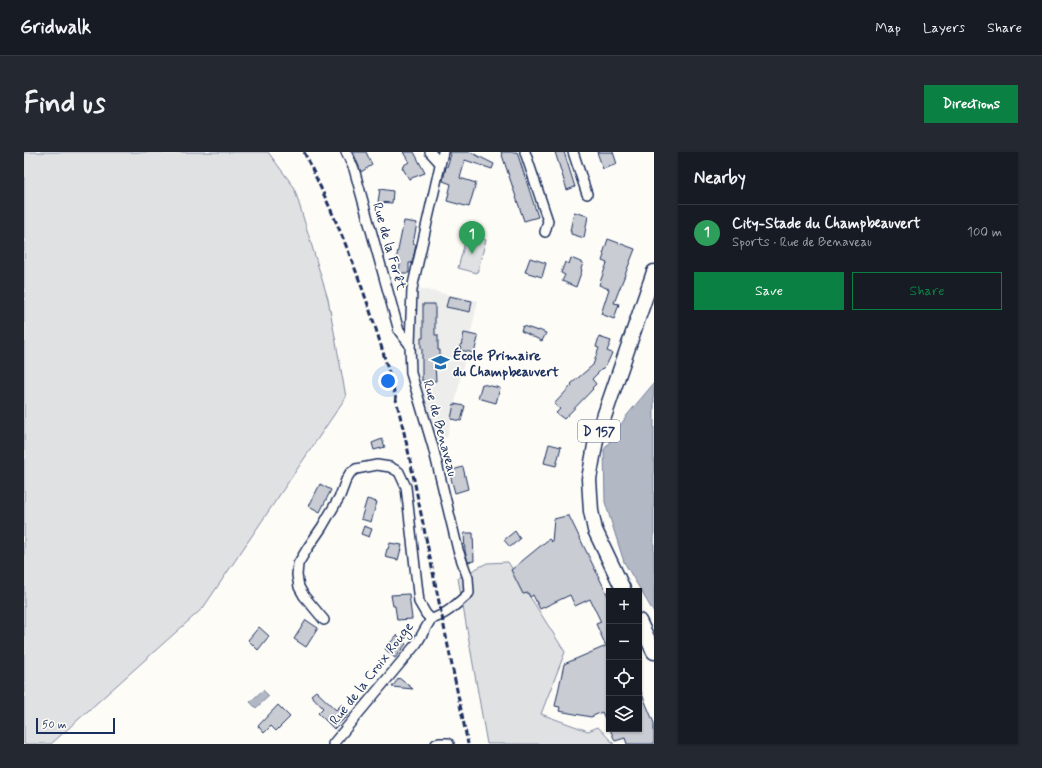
<!DOCTYPE html>
<html lang="en">
<head>
<meta charset="utf-8">
<style>
	:root { --surface:#171b24; --page:#242831; --text:#f1f3f6; --muted:#9ea1a6; --line:#363941; --accent:#0b8043 }
	body { margin:0; font-family:Mynerve,sans-serif; background:var(--page); color:var(--text) }
	.controls { position:absolute; right:12px; bottom:12px; display:grid; overflow:hidden; border-radius:0px; box-shadow:0 1px 3px #0004 }
	.controls button { width:36px; height:36px; display:grid; place-items:center; padding:0; border:0; border-bottom:1px solid var(--line); background:var(--surface); color:var(--text); font:20px sans-serif }
	.scale { position:absolute; left:12px; bottom:10px; width:79px; box-sizing:border-box; padding-left:4px; border:2px solid #1b2f5e; border-top:0; font-size:11px; line-height:14px; white-space:nowrap; color:#1b2f5e; -webkit-text-stroke:3px #fdfcf7; paint-order:stroke }
	.you { position:absolute; left:364px; top:229px; width:14px; height:14px; margin:-10px; border:3px solid #fff; border-radius:50%; background:#1a73e8; box-shadow:0 0 0 6px #1a73e833 }
	.badge { display:grid; place-items:center; width:26px; height:26px; border-radius:50%; background:var(--accent); color:#fff; font-size:13px; font-weight:700 }
	.pin { position:absolute; translate:-50% -33px; filter:drop-shadow(0 1px 2px #0008) }
	.pin::after { content:''; position:absolute; top:21px; width:14px; height:12px; background:inherit; clip-path:polygon(0 0,100% 0,50% 100%) }
	.list { margin:0; padding:0; list-style:none }
	h2 { display:flex; justify-content:space-between; align-items:center; height:52px; margin:0; padding:0 16px; font-size:17px }
	h2 small { font-size:13px; font-weight:400; color:var(--muted) }
	.list li { display:grid; grid-template-columns:26px 1fr auto; gap:12px; align-items:center; box-sizing:border-box; height:56px; padding:0 16px; border-top:1px solid var(--line) }
	.list b { display:block; font-size:15px; white-space:nowrap }
	.list p { margin:0; font-size:13px; white-space:nowrap; color:var(--muted) }
	.list em { font-size:13px; font-style:normal; color:var(--muted) }
	.actions { display:flex; gap:8px; padding:12px 16px }
	.actions a { flex:1; padding:9px 0; border:1px solid var(--accent); border-radius:0px; text-align:center; font-size:14px; color:var(--accent) }
	.actions .main { background:var(--accent); color:#fff }
	.icon { flex:none; width:22px; height:22px; fill:none; stroke:currentColor; stroke-width:2; stroke-linecap:round; stroke-linejoin:round }
	.map { position:relative; flex:none; width:630px; height:592px; overflow:hidden; border-radius:0px }
	header { display:flex; align-items:center; gap:24px; box-sizing:border-box; height:56px; padding:0 20px; background:var(--surface); border-bottom:1px solid var(--line) }
	header strong { font-size:19px }
	nav { display:flex; gap:22px; margin-inline-start:auto; font-size:14px }
	.intro { display:flex; align-items:center; justify-content:space-between; box-sizing:border-box; height:96px; padding:0 24px }
	h1 { margin:0; font-size:28px }
	.button { padding:10px 18px; border-radius:0px; background:var(--accent); color:#fff; font-size:14px; font-weight:700 }
	main { display:flex; gap:24px; padding:0 24px }
	aside { flex:1; background:var(--surface); border-radius:0px; box-shadow:0 1px 3px #0004 }
	.map>svg:first-child { display:block }
</style>
</head>
<body>
<header>
<strong>Gridwalk</strong>
<nav><a>Map</a><a>Layers</a><a>Share</a></nav>
</header>
<div class="intro"><h1>Find us</h1><a class="button">Directions</a></div>
<main>
<div class="map">
<svg width="630" height="592" viewBox="0 0 630 592">
	<rect width="100%" height="100%" fill="#fdfcf7"/>
	<filter id="ink" filterUnits="userSpaceOnUse"><feTurbulence type="fractalNoise" baseFrequency=".025" numOctaves="2"/><feDisplacementMap in="SourceGraphic" scale="8" xChannelSelector="R" yChannelSelector="G"/><feConvolveMatrix kernelMatrix="1 2 1 2 8 2 1 2 1" color-interpolation-filters="sRGB"/></filter>
	<g filter="url(#ink)">
		<path fill="#edeeec" d="M394 136 454 149 423 286 407 281 395 226 390 195Z"/>
		<g fill="#e0e1e3" stroke="#7e88a0">
			<path d="M0 0H244L270 35 304 147 322 245 179 456 27 592H0Z"/>
			<path d="M443 83 462 88 453 121 434 116Z"/>
			<path d="M484 410 541 500 517 562 564 579 574 575 590 592H463L434 426 463 411Z"/>
		</g>
		<g fill="#b3b8c5" stroke="#76819c">
			<path d="M630 231V461L600 410 581 350 580 298 604 262Z"/>
			<path d="M239 538 245 544 232 556 226 550Z"/>
		</g>
		<g fill="#c9ccd3" stroke="#1b2f5e">
			<path d="M329 0H342L348 13 337 20Z"/>
			<path d="M379 0H390L401 21 385 27 378 15 380 14V13L385 10Z"/>
			<path d="M425 0H446L470 12 468 17 441 8 436 26 452 31 445 55 423 49 427 32 419 29 422 15H423L427 2H425Z"/>
			<path d="M477 0H493L514 65 500 69Z"/>
			<path d="M531 0H540L551 35 543 38Z"/>
			<path d="M573 0H589L593 12 579 17Z"/>
			<path d="M356 37 369 39 368 51 354 50Z"/>
			<path d="M550 60 564 64 560 86 547 82V79H546Z"/>
			<path d="M380 69 393 71 389 92 392 93 388 111H385V121H374L377 109 372 108Z"/>
			<path d="M584 87 611 97 590 151 595 152 590 167 577 162 585 137 575 133 583 111 578 109 580 103 579 102Z"/>
			<path d="M506 106 522 111 518 125 501 120Z"/>
			<path d="M547 106 559 111 557 117 558 118 552 135 538 129 541 123 537 121 541 110 545 112Z"/>
			<path d="M425 144 448 149 446 160 422 155Z"/>
			<path d="M399 152H411V183H414V198H416V212L411 213 412 229H398V197H397V186H399Z"/>
			<path d="M499 174 514 179 515 178 522 181 518 189 497 179Z"/>
			<path d="M440 181 454 184V186L450 201 436 198Z"/>
			<path d="M575 185 587 189 583 199 588 201 583 212 568 227 572 232 568 236 569 237 540 267 532 261 536 257 530 252 548 233 547 232 569 213 575 196 572 195Z"/>
			<path d="M458 232 476 236 472 251 454 246Z"/>
			<path d="M430 252 441 254 437 269 427 267Z"/>
			<path d="M358 287 361 295 350 298 348 291Z"/>
			<path d="M525 292 537 295 532 314 520 311Z"/>
			<path d="M439 315 444 337 431 341 425 319Z"/>
			<path d="M296 332 307 338 296 360 285 354Z"/>
			<path d="M343 347 353 350 347 370 337 367Z"/>
			<path d="M542 364H545L585 446V575L578 560 567 565 535 559 536 555 531 554 540 512 582 494 572 472 577 470 566 447 551 454 546 443 516 457 509 443 506 445 504 441 499 442 487 418 525 387 528 390 530 367Z"/>
			<path d="M340 374 348 377 345 385 337 382Z"/>
			<path d="M491 379 496 387 486 395 480 388Z"/>
			<path d="M440 381H449L450 409 444 410 441 399Z"/>
			<path d="M366 391 378 393 374 408 361 405 363 397H364Z"/>
			<path d="M385 442 388 467 373 468 371 454H369L367 443Z"/>
			<path d="M282 468 294 476 282 495 270 487Z"/>
			<path d="M235 475 245 484 234 498 224 488Z"/>
			<path d="M373 483 382 492 371 506 361 497Z"/>
			<path d="M375 526 389 537 368 535Z"/>
			<path d="M615 535 630 571V592H603L601 586 591 589 586 577H615Z"/>
			<path d="M292 539 312 558 318 552 326 561 310 577 294 561 299 556 287 543Z"/>
			<path d="M254 553 266 565 252 579 247 574 240 581 234 574Z"/>
		</g>
		<g fill="none" stroke-linecap="round" stroke-linejoin="round">
			<defs>
				<g id="minor">
					<path d="M322 0 330 17 375 179 386 193"/>
					<path d="M406 0 416 11"/>
					<path d="M501 0 524 69 521 80"/>
					<path d="M549 0 563 42"/>
					<path d="M407 467C422 463 434 451 445 441L444 426 434 398 409 295 387 221 386 193 388 137 419 0"/>
					<path d="M300 468 280 444 275 435 273 423 274 412 283 397 298 375 316 344 322 328 326 321 332 317 353 313 366 315 375 320 382 335 395 450 402 462 407 467"/>
					<path d="M309 592 393 491 407 467"/>
					<path d="M412 592 415 591H424L425 592"/>
				</g>
				<g id="primary">
					<path d="M600 439 571 378 567 359 565 327 572 288 630 120"/>
					<path d="M615 469 630 500"/>
				</g>
			</defs>
			<use href="#minor" stroke="#1b2f5e" stroke-width="12"/>
			<use href="#primary" stroke="#1b2f5e" stroke-width="17"/>
			<use href="#minor" stroke="#fdfcf7" stroke-width="9"/>
			<use href="#primary" stroke="#fdfcf7" stroke-width="14"/>
			<path stroke="#1b2f5e" stroke-width="3" stroke-dasharray="6 3" stroke-linecap="butt" d="M280 0C299 40 318 81 333 122 355 181 372 242 385 303L444 592"/>
		</g>
	</g>
	<defs>
		<symbol id="school-bare" viewBox="-9 -9 18 18"><path d="M0-5L7-2L0 1L-7-2ZM-4 1L0 2.5L4 1V4Q0 6-4 4Z" fill="#1f6fb2" stroke="#fdfcf7" stroke-width="2.5" paint-order="stroke"/></symbol>
	</defs>
	<g fill-rule="evenodd">
		<use href="#school-bare" x="404" y="198" width="25" height="25"/>
	</g>
	<g text-anchor="middle" stroke-width="3.5" stroke-linejoin="round" paint-order="stroke">
		<rect fill="#fdfcf7" stroke="#5f6c8c" stroke-width="1" x="554" y="268" width="42" height="22" rx="3"/>
		<g font-size="13" font-weight="bold" fill="#1b2f5e">
			<text x="575" y="284">D 157</text>
		</g>
		<g font-size="14" fill="#1b2f5e" stroke="#fdfcf7">
			<text transform="translate(366 94) rotate(74)" y="5">Rue de la Forêt</text>
			<text transform="translate(417 276) rotate(75)" y="5">Rue de Benaveau</text>
			<text transform="translate(347 521) rotate(-52)" y="5">Rue de la Croix Rouge</text>
		</g>
		<g font-size="14" font-weight="bold" fill="#1b2f5e" stroke="#fdfcf7" text-anchor="start">
			<text x="429" y="208">École Primaire<tspan x="429" dy="16">du Champbeauvert</tspan></text>
		</g>
	</g>
</svg>
<div class="controls">
<button>+</button>
<button>−</button>
<button><svg class="icon" aria-label="locate" viewBox="0 0 24 24"><circle cx="12" cy="12" r="6"/><path d="M12 2v4M12 18v4M2 12h4M18 12h4"/></svg></button>
<button><svg class="icon" aria-label="layers" viewBox="0 0 24 24"><path d="M12 4l9 5-9 5-9-5zM3 14l9 5 9-5"/></svg></button>
</div>
<div class="scale">50 m</div>
<div class="you"></div>
<div class="pin badge" style="left:448px;top:102px;background:#2e9e5b">1</div>
</div>
<aside>
<h2>Nearby<small></small></h2>
<ul class="list">
<li><span class="badge" style="background:#2e9e5b">1</span><div><b>City-Stade du Champbeauvert</b><p>Sports · Rue de Benaveau</p></div><em>100 m</em></li>
</ul>
<div class="actions"><a class="main">Save</a><a>Share</a></div>
</aside>
</main>
</body>
</html>
